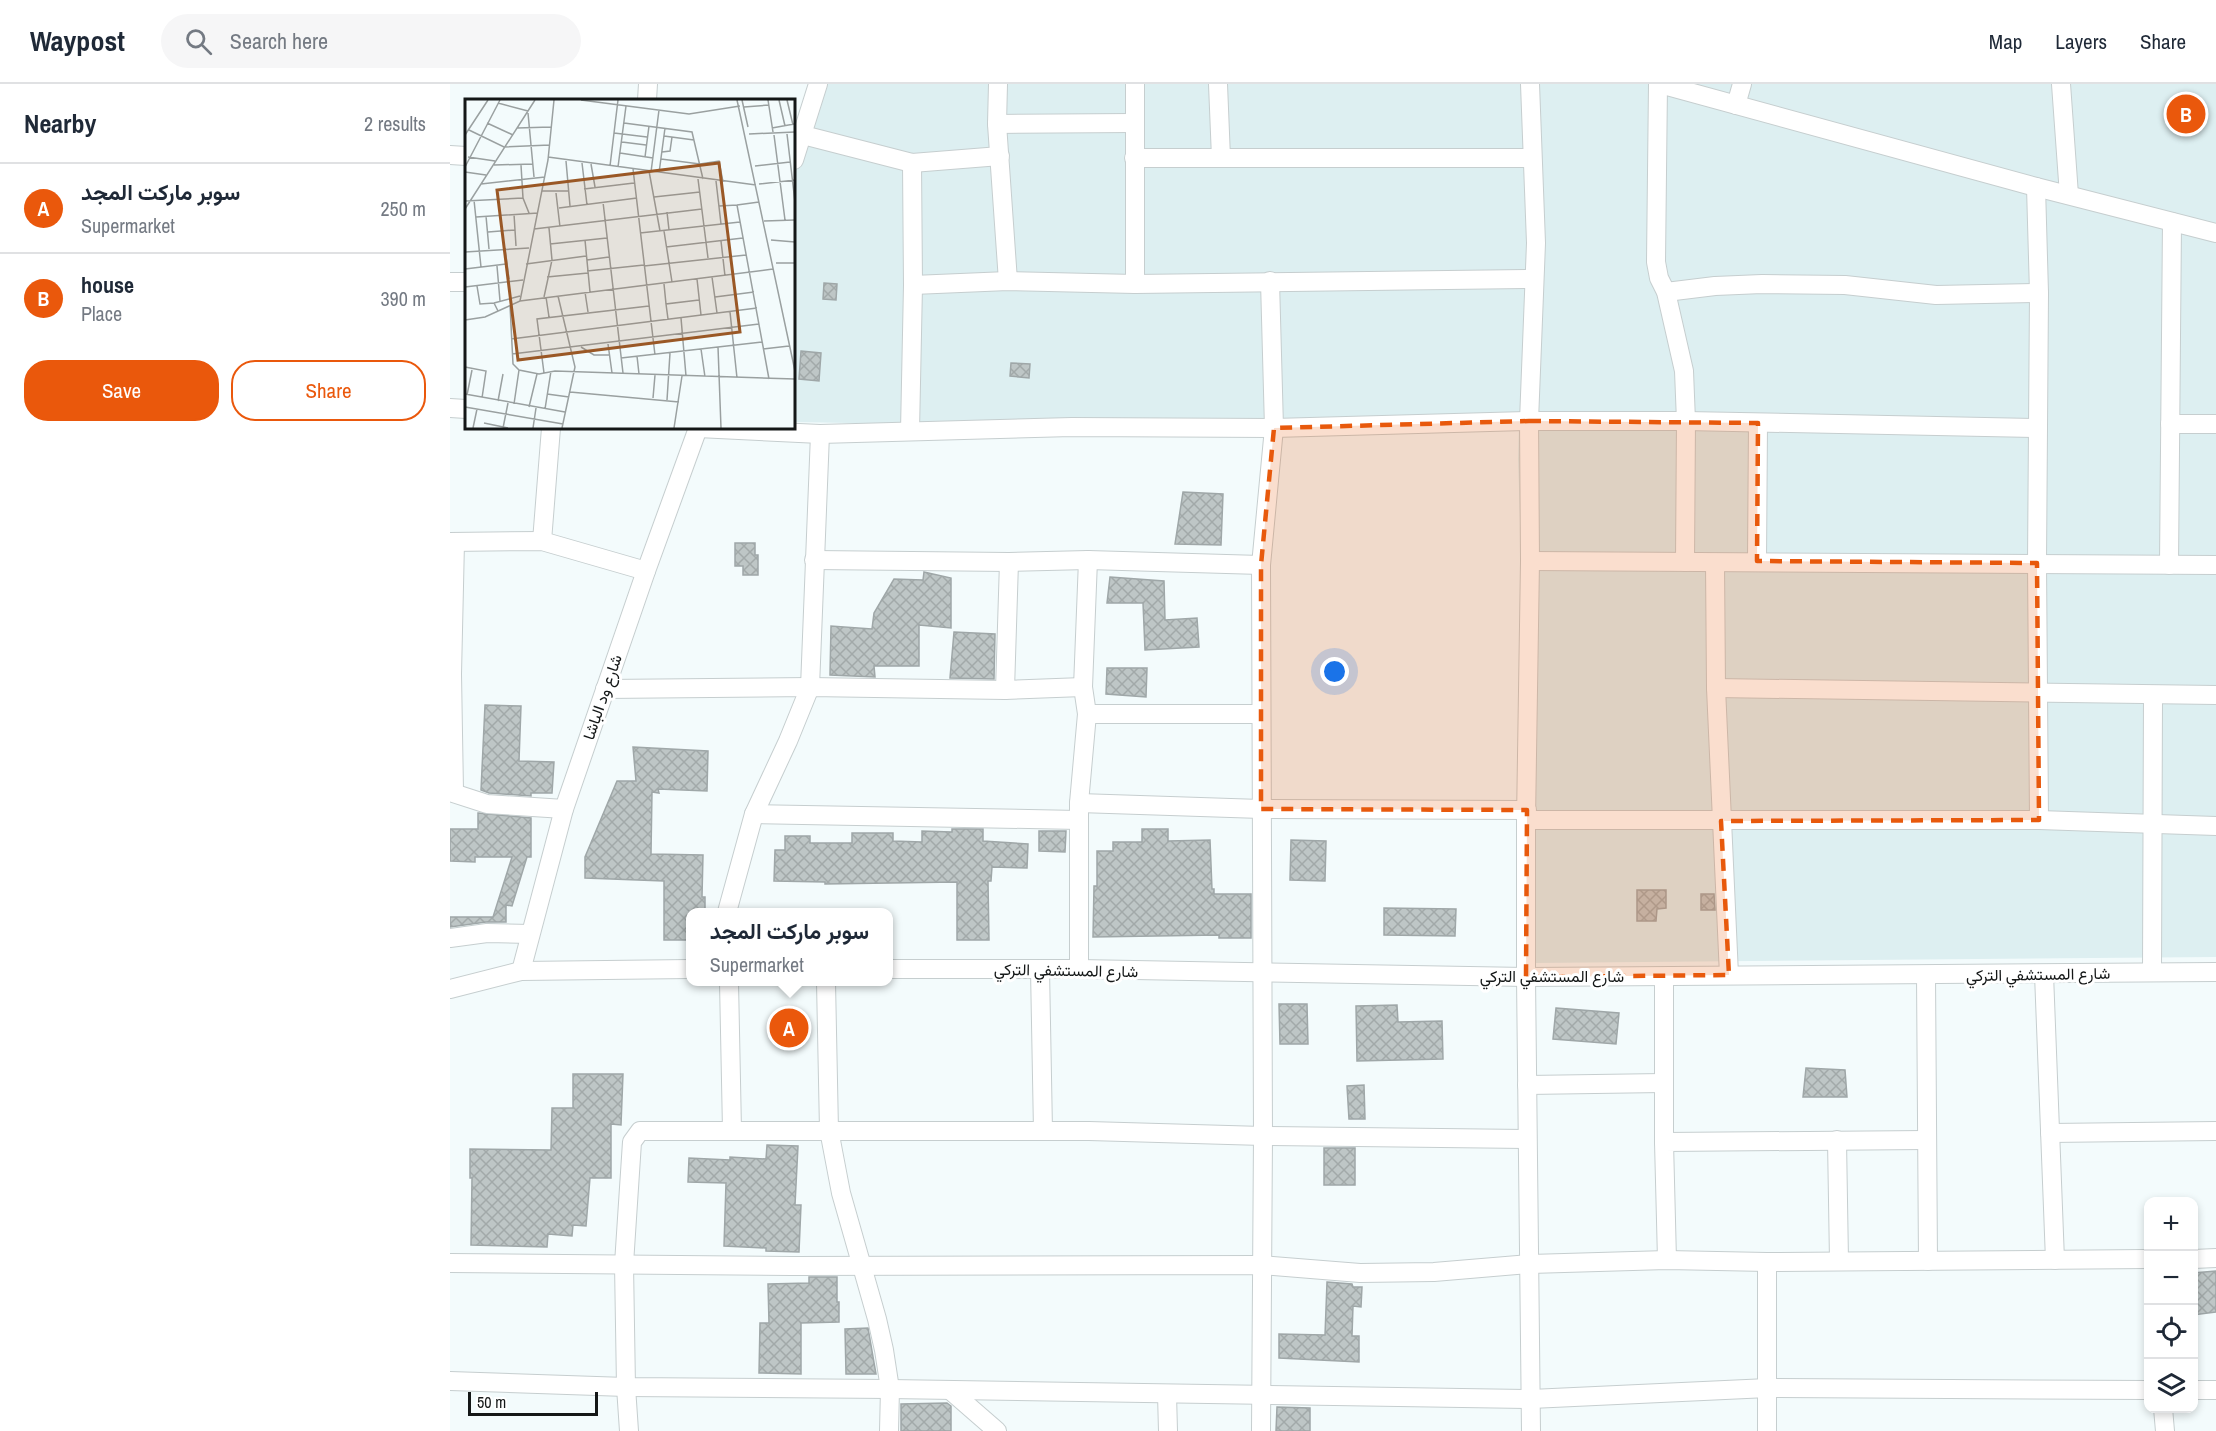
<!DOCTYPE html>
<html lang="en">
<head>
<meta charset="utf-8">
<style>
	:root { --surface:#fff; --page:#f6f6f7; --text:#1f2937; --muted:#747a83; --line:#e0e1e3; --accent:#ea580c }
	body { margin:0; font-family:"Archivo Narrow",Vazirmatn,sans-serif; background:var(--page); color:var(--text) }
	.controls { position:absolute; right:18px; bottom:18px; display:grid; overflow:hidden; border-radius:12px; box-shadow:0 3px 9px #0003 }
	.controls button { width:54px; height:54px; display:grid; place-items:center; padding:0; border:0; border-bottom:2px solid var(--line); background:var(--surface); color:var(--text); font:30px sans-serif }
	.scale { position:absolute; left:18px; bottom:15px; width:130px; box-sizing:border-box; padding-left:6px; border:3px solid #141717; border-top:0; font-size:16px; line-height:21px; white-space:nowrap; color:#141717; -webkit-text-stroke:4px #fff; paint-order:stroke }
	.you { position:absolute; left:885px; top:588px; width:21px; height:21px; margin:-15px; border:4px solid #fff; border-radius:50%; background:#1a73e8; box-shadow:0 0 0 9px #1a73e833 }
	.badge { display:grid; place-items:center; width:39px; height:39px; border-radius:50%; background:var(--accent); color:#fff; font-size:20px; font-weight:700 }
	.pin { position:absolute; translate:-50% -50%; border:3px solid #fff; box-shadow:0 2px 6px #0006 }
	.popup { position:absolute; left:236px; top:824px; width:207px; height:78px; box-sizing:border-box; display:grid; place-content:center; border-radius:12px; background:var(--surface); filter:drop-shadow(0 2px 4px #0005); font-size:20px; white-space:nowrap; color:var(--muted) }
	.popup b { font-size:22px; color:var(--text) }
	.popup::after { content:''; position:absolute; left:50%; top:100%; margin-left:-12px; border:12px solid transparent; border-top-color:var(--surface) }
	.list { margin:0; padding:0; list-style:none }
	h2 { display:flex; justify-content:space-between; align-items:center; height:78px; margin:0; padding:0 24px; font-size:26px }
	h2 small { font-size:20px; font-weight:400; color:var(--muted) }
	.list li { display:grid; grid-template-columns:39px 1fr auto; gap:18px; align-items:center; box-sizing:border-box; height:90px; padding:0 24px; border-top:2px solid var(--line) }
	.list b { display:block; font-size:22px; white-space:nowrap }
	.list p { margin:0; font-size:20px; white-space:nowrap; color:var(--muted) }
	.list em { font-size:20px; font-style:normal; color:var(--muted) }
	.actions { display:flex; gap:12px; padding:18px 24px }
	.actions a { flex:1; padding:14px 0; border:2px solid var(--accent); border-radius:24px; text-align:center; font-size:21px; color:var(--accent) }
	.actions .main { background:var(--accent); color:#fff }
	.icon { flex:none; width:33px; height:33px; fill:none; stroke:currentColor; stroke-width:2; stroke-linecap:round; stroke-linejoin:round }
	.map { position:relative; flex:none; width:1766px; height:1347px; overflow:hidden }
	header { display:flex; align-items:center; gap:36px; box-sizing:border-box; height:84px; padding:0 30px; background:var(--surface); border-bottom:2px solid var(--line) }
	header strong { font-size:28px }
	nav { display:flex; gap:33px; margin-inline-start:auto; font-size:21px }
	.search { width:420px; height:54px; background:var(--page); display:flex; align-items:center; gap:15px; box-sizing:border-box; padding:0 21px; border-radius:33px; color:var(--muted); font-size:22px }
	main { display:flex }
	aside { flex:1; background:var(--surface) }
	.map>svg:first-child { display:block }
</style>
</head>
<body>
<header>
<strong>Waypost</strong>
<div class="search"><svg class="icon" aria-label="search" viewBox="0 0 24 24"><circle cx="10" cy="10" r="6"/><path d="M15 15l6 6"/></svg>Search here</div>
<nav><a>Map</a><a>Layers</a><a>Share</a></nav>
</header>
<main>
<aside>
<h2>Nearby<small>2 results</small></h2>
<ul class="list">
<li><span class="badge">A</span><div><b>سوبر ماركت المجد</b><p>Supermarket</p></div><em>250 m</em></li>
<li><span class="badge">B</span><div><b>house</b><p>Place</p></div><em>390 m</em></li>
</ul>
<div class="actions"><a class="main">Save</a><a>Share</a></div>
</aside>
<div class="map">
<svg width="1766" height="1347" viewBox="0 0 1766 1347">
	<defs>
		<pattern id="building-cross-hatch" width="8" height="8" patternUnits="userSpaceOnUse" patternTransform="scale(1.5)"><rect width="8" height="8" fill="#bec6c6"/><path d="M0 0l8 8M0 8l8-8" fill="none" stroke="#a2a9a9"/></pattern>
	</defs>
	<rect width="100%" height="100%" fill="#f3fbfc"/>
	<path fill="#ddeff1" d="M369 0H1766V873L1085 879 1068 375 1069 341 739 345 344 338V80Z"/>
	<g fill="url(#building-cross-hatch)" stroke="#9fa7a8" stroke-width="1.5">
		<path d="M1749 18 1744 41 1725 38 1727 21Z"/>
		<path d="M374 199 387 200 386 216 373 215Z"/>
		<path d="M351 267 371 269 369 297 349 295Z"/>
		<path d="M561 279 580 280 579 294 560 292Z"/>
		<path d="M733 408 773 410 771 461 725 460Z"/>
		<path d="M285 459H305V471H308V491H293V482H285Z"/>
		<path d="M474 488 501 494V544L469 541V582H424L425 593 380 591 381 542 422 545 424 529 444 495 473 496Z"/>
		<path d="M660 493 714 497 715 536 747 534 749 563 695 566 693 519H657Z"/>
		<path d="M504 548 545 550 544 595 500 594Z"/>
		<path d="M657 584H697L696 613 656 610Z"/>
		<path d="M35 621 71 622 69 677 104 678 102 709H81V712L39 709 31 706Z"/>
		<path d="M183 663 258 667 257 707 208 705 209 709 202 708 201 770 253 771 252 813H255V828H240V856H214V797L135 794V773L167 697H186Z"/>
		<path d="M28 729 81 734V773H77L62 822 56 821V838H36L0 843V833H43L62 773H25V778L0 777V745H28Z"/>
		<path d="M502 745H533V757L578 760 577 784 542 783 541 797H538L539 856H507V798L375 800V798L324 797 325 766H335V752H360V759H402V749H443V757L472 758V747L502 748Z"/>
		<path d="M692 745H718V757L760 756 762 805H764V810H801V854H769V851L643 853 644 802H647V767H663V758H692Z"/>
		<path d="M589 747H616L615 768 589 767Z"/>
		<path d="M841 756 876 757 875 797 840 796Z"/>
		<path d="M1187 806H1216V824L1207 825 1206 837H1187Z"/>
		<path d="M1251 810H1264L1265 826H1251Z"/>
		<path d="M934 824 1006 825 1005 852 934 851Z"/>
		<path d="M829 920H857L858 960H830Z"/>
		<path d="M947 921 948 938 992 937 993 975 907 977 906 922Z"/>
		<path d="M1106 924 1169 929 1166 960 1103 955Z"/>
		<path d="M1356 984 1395 986 1397 1013H1353Z"/>
		<path d="M123 990H173L171 1041 161 1040V1094H140L136 1142 123 1141 122 1152 98 1150 97 1163 21 1161 22 1094H20V1065L101 1066 102 1024H123Z"/>
		<path d="M914 1001 915 1035H899L897 1002Z"/>
		<path d="M317 1061 348 1062 345 1121H351L349 1168 316 1167V1164L274 1162 276 1099 238 1098 239 1074 280 1076V1073L316 1075Z"/>
		<rect x="874" y="1064" width="31" height="37"/>
		<path d="M1766 1187V1228L1743 1231V1189Z"/>
		<path d="M359 1193H387V1218H389V1238L351 1239V1290L309 1289 310 1239H319L318 1200 359 1199Z"/>
		<path d="M877 1198 902 1200 903 1203H912L911 1223 903 1222 902 1252H909V1278L829 1274V1250L875 1251Z"/>
		<path d="M418 1244 426 1290H396L395 1245Z"/>
		<path d="M497 1319 501 1322V1347H451V1320Z"/>
		<path d="M827 1323 860 1324V1347H826Z"/>
	</g>
	<g fill="none" stroke-linecap="round" stroke-linejoin="round">
		<defs>
			<g id="minor">
				<path d="M548 0 547 40 558 197"/>
				<path d="M768 0 771 74"/>
				<path d="M1080 0 1086 159 1079 337 1080 477 1076 736V893L1081 1347"/>
				<path d="M1208 0 1206 178 1209 194 1216 208 1234 287 1236 337 1235 478"/>
				<path d="M1210 0 1586 103 1766 149"/>
				<path d="M1611 0 1619 111"/>
				<path d="M197 16 198 0"/>
				<path d="M1286 21 1292 0"/>
				<path d="M547 40 684 39"/>
				<path d="M353 51 462 79 550 72"/>
				<path d="M0 71 16 72"/>
				<path d="M684 74H1082"/>
				<path d="M344 76 368 0"/>
				<path d="M1586 103 1589 209 1587 479 1589 736"/>
				<path d="M0 198H16"/>
				<path d="M685 200V0"/>
				<path d="M463 201 558 197 685 200 1084 195"/>
				<path d="M1216 208 1265 202 1312 200 1395 201 1486 211 1589 209"/>
				<path d="M0 324 16 325"/>
				<path d="M1720 340H1766"/>
				<path d="M248 344 370 350 622 343 824 344 1079 337H1236L1587 344"/>
				<path d="M460 347 463 201 462 79"/>
				<path d="M92 457 101 344"/>
				<path d="M0 458 92 457 196 487"/>
				<path d="M364 476 559 478 638 476 811 481"/>
				<path d="M1080 477 1766 481"/>
				<path d="M1307 477 1308 339"/>
				<path d="M1265 479 1266 604 1279 891"/>
				<path d="M1719 481 1722 138"/>
				<path d="M1266 604 1766 611"/>
				<path d="M155 605 360 603 555 606 633 603"/>
				<path d="M555 606 559 478"/>
				<path d="M637 630H811"/>
				<path d="M4 707 2 590 5 458"/>
				<path d="M0 708 37 720 114 725"/>
				<path d="M629 719 811 725 1077 726"/>
				<path d="M304 730 629 736"/>
				<path d="M1076 736H1589L1766 742"/>
				<path d="M277 828 304 730 338 657 360 603 370 350"/>
				<path d="M0 854 37 849 80 850"/>
				<path d="M438 885H629L1076 893 1766 888"/>
				<path d="M590 885 593 1047"/>
				<path d="M629 885V719L637 630 633 603 638 476"/>
				<path d="M71 887 114 725 196 487 248 344"/>
				<path d="M1702 888 1703 611"/>
				<path d="M1594 890 1605 1176"/>
				<path d="M1476 891 1478 1177"/>
				<path d="M1214 893V1058"/>
				<path d="M279 898 282 1046"/>
				<path d="M376 898 379 1046 391 1109 427 1235 434 1266 440 1305 439 1347"/>
				<path d="M0 905 71 887 240 885"/>
				<path d="M1077 1001 1213 999"/>
				<path d="M1600 1049 1766 1047"/>
				<path d="M1387 1056 1389 1177"/>
				<path d="M1744 1175 1766 1174"/>
				<path d="M1217 1176 1214 1058 1476 1056"/>
				<path d="M1317 1178V1347"/>
				<path d="M0 1179 342 1182 811 1181 910 1189 984 1188 1080 1180 1217 1176 1317 1178 1698 1175"/>
				<path d="M0 1297 176 1303 440 1305 1081 1315 1318 1304 1698 1306"/>
				<path d="M1744 1306H1766"/>
				<path d="M501 1307 547 1347"/>
				<path d="M717 1310 718 1347"/>
				<path d="M1713 1324 1715 1347"/>
				<path d="M179 1347 176 1303 174 1180 182 1058 190 1047H639L813 1052 1077 1055"/>
				<path d="M811 1347 813 1052 811 481 824 344 820 197"/>
			</g>
		</defs>
		<use href="#minor" stroke="#c6cecf" stroke-width="20"/>
		<use href="#minor" stroke="#fff" stroke-width="18"/>
	</g>
	<path fill="#e8590c" fill-opacity="0.2" stroke="#e8590c" stroke-width="4.5" stroke-dasharray="12 8" stroke-linejoin="round" d="M1079 337 1308 339 1307 477 1587 479 1589 736 1271 737 1279 891 1076 893 1077 726 811 725V481L824 344Z"/>
	<g text-anchor="middle" stroke-width="6" stroke-linejoin="round" paint-order="stroke">
		<g font-size="16" fill="#141717" stroke="#fff">
			<text transform="translate(152 613) rotate(-71)" y="6">شارع ود الباشا</text>
			<text transform="translate(616 886) rotate(1)" y="6">شارع المستشفي التركي</text>
			<text transform="translate(1588 890) rotate(-1)" y="6">شارع المستشفي التركي</text>
			<text x="1102" y="898">شارع المستشفي التركي</text>
		</g>
	</g>
	<g transform="translate(15 15)">
		<rect width="330" height="330" fill="#f3fbfc"/>
		<path fill="none" stroke="#9aa0a0" stroke-width="1.5" d="M116 1 224 15 275 7M272 1 330 272M277 1 283 28M303 1 308 33M314 1 320 27M322 1 328 26M33 4 63 12M279 8 304 6M63 14 69 78M22 24 48 36M159 24 227 33 238 80M52 29 86 28M307 29 329 25M4 31 39 48 85 46M149 34 182 38M284 35 330 33M322 35 330 103M0 36 23 1M309 36 320 121M199 37 229 41M157 43 181 46M197 53 205 52 207 38M155 54 188 59M3 58 30 62M83 58 291 86M180 58 184 27M196 60 235 65 254 62 258 83M101 62 105 107M117 64 122 106M126 65 130 88M29 66 68 65M56 66 58 99 64 114M145 67 153 1M290 67 325 63M0 68 35 1M153 68 161 7M168 70 190 256M184 72 195 132M0 73 21 76M186 73 194 11M194 74 200 29M233 80 243 159M251 82 256 125M16 85 80 78M294 85 330 81M119 90 169 84M77 92H103M91 94 95 128M189 98 235 93M9 101 16 168M0 102 58 99M138 103 158 274M272 106 294 103M254 107 272 106 304 280M94 109 172 99M0 110 70 1M202 113 204 131M49 115 51 147M21 117 24 150M11 118 73 114M299 122 330 121M69 130 237 110M199 132 207 183M23 133 50 131M175 134 275 123M120 141 125 193M306 141 330 143M256 142 260 177M85 145 142 139M201 148 278 139M40 149 44 180M0 153 64 149M122 161 144 158M311 164H330M61 165 121 157M32 167 35 202M179 167 281 156M0 170 41 165M122 172 179 166M82 178 123 174M247 178 252 214M232 180 236 216M199 185 201 205M12 187 15 205 29 204 33 212M0 188 58 181M120 193 123 213M93 197 110 268 97 329M79 198 87 161 84 129M81 198 84 218M250 198 289 193M55 202 83 61 89 1M29 204 55 197M45 206 48 265 54 271 74 275 90 272 330 280M265 213 272 279M216 219 221 277M203 220 201 205 234 201M0 221 20 218 55 202 308 170M46 240 292 209M143 245 147 274M116 248 129 256H144M253 248 256 329M236 250 240 278M298 250 324 247M47 255 294 225M172 257 174 275M156 259 297 243M0 268 21 272 17 299M79 274 72 220 184 207M105 293 214 303M0 295 100 313M82 295 104 298M2 296 7 271M188 299 190 276M202 301 205 254M33 302 38 275M49 305 54 271M0 308 98 325M64 308 72 275M80 310 86 272M19 324 43 329M8 329 12 310M38 329 43 304M68 329 71 309M209 329 217 277"/>
		<path fill="#9a5826" fill-opacity="0.15" stroke="#9a5826" stroke-width="3" d="M254 64 275 233 53 261 32 91Z"/>
		<rect width="330" height="330" fill="none" stroke="#141717" stroke-width="3"/>
	</g>
</svg>
<div class="controls">
<button>+</button>
<button>−</button>
<button><svg class="icon" aria-label="locate" viewBox="0 0 24 24"><circle cx="12" cy="12" r="6"/><path d="M12 2v4M12 18v4M2 12h4M18 12h4"/></svg></button>
<button><svg class="icon" aria-label="layers" viewBox="0 0 24 24"><path d="M12 4l9 5-9 5-9-5zM3 14l9 5 9-5"/></svg></button>
</div>
<div class="scale">50 m</div>
<div class="you"></div>
<div class="pin badge" style="left:339px;top:944px">A</div>
<div class="popup"><b>سوبر ماركت المجد</b>Supermarket</div>
<div class="pin badge" style="left:1736px;top:30px">B</div>
</div>
</main>
</body>
</html>
